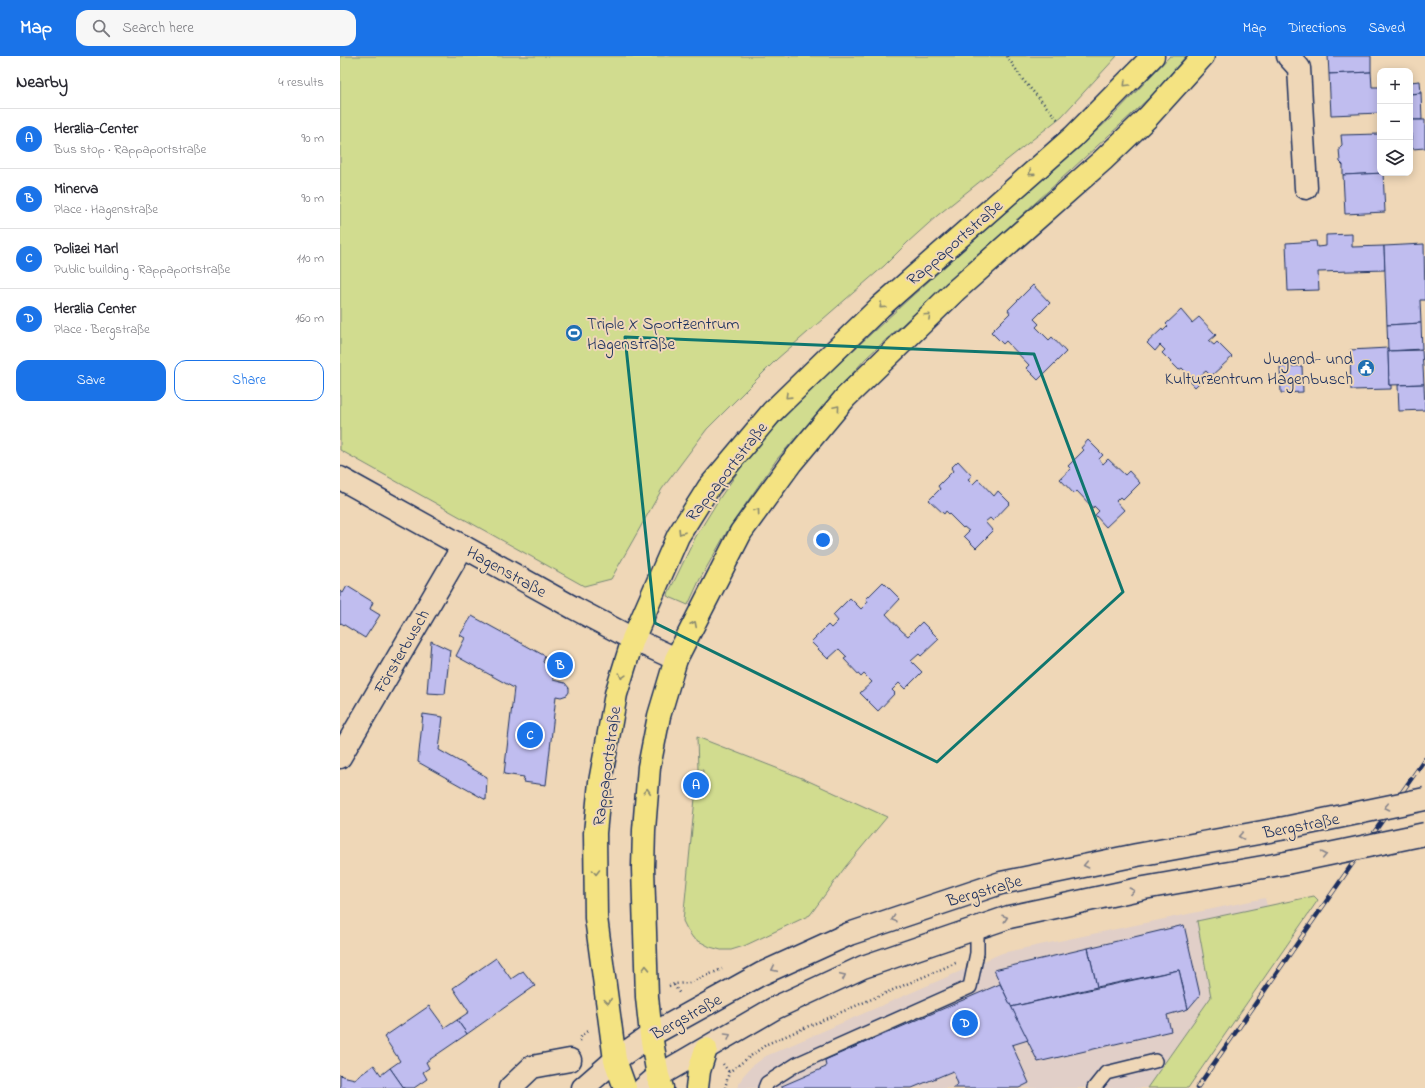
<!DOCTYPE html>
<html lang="en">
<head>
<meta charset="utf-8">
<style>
	:root { --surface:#fff; --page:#f7f7f7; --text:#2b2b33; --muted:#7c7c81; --line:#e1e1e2; --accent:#1a73e8 }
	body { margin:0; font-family:"Indie Flower",sans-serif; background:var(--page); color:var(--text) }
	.controls { position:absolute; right:12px; top:12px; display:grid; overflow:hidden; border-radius:8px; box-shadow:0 2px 10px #0003 }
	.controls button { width:36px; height:36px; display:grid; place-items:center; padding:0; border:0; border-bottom:1px solid var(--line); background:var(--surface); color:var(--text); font:20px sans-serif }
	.you { position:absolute; left:483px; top:484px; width:14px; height:14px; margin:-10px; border:3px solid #fff; border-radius:50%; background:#1a73e8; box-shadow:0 0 0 6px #1a73e833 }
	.badge { display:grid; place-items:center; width:26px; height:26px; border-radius:50%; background:var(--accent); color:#fff; font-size:13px; font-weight:700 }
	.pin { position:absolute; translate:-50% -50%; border:2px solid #fff; box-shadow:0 1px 4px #0006 }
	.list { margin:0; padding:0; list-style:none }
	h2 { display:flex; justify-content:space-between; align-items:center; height:52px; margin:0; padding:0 16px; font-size:17px }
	h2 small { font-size:13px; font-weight:400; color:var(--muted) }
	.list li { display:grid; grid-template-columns:26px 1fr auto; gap:12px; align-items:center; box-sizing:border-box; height:60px; padding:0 16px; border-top:1px solid var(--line) }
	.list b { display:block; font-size:15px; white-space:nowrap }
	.list p { margin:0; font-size:13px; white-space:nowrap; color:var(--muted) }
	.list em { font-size:13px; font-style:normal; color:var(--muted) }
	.actions { display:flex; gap:8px; padding:12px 16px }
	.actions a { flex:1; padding:9px 0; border:1px solid var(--accent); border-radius:12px; text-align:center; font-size:14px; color:var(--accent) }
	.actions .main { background:var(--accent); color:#fff }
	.icon { flex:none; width:22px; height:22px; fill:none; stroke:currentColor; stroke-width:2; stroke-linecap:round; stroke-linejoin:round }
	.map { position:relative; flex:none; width:1085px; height:1032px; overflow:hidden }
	header { display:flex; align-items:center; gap:24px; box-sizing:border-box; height:56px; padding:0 20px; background:var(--accent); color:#fff }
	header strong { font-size:19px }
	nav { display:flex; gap:22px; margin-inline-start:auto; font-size:14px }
	.search { width:280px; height:36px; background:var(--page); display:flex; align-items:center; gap:10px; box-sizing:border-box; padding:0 14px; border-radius:12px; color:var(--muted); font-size:15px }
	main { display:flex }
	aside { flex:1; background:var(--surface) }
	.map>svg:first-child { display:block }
</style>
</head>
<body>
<header>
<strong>Map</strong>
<div class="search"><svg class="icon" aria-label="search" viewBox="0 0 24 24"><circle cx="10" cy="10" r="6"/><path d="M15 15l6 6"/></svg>Search here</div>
<nav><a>Map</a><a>Directions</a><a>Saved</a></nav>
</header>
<main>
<aside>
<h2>Nearby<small>4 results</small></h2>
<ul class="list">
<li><span class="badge">A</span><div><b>Herzlia-Center</b><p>Bus stop · Rappaportstraße</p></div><em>90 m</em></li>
<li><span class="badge">B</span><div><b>Minerva</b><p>Place · Hagenstraße</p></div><em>90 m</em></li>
<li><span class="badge">C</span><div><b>Polizei Marl</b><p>Public building · Rappaportstraße</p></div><em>110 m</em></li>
<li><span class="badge">D</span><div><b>Herzlia Center</b><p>Place · Bergstraße</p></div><em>160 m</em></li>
</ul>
<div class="actions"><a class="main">Save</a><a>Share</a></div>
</aside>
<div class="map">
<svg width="1085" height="1032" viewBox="0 0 1085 1032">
	<rect width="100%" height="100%" fill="#efd7b7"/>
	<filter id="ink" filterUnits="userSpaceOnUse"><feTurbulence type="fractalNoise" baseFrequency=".025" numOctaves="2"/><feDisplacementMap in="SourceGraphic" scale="8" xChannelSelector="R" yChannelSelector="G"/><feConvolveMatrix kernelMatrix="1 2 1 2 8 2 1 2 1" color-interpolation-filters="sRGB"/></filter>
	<g filter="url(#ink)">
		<path fill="#e1cfc8" d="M925 842 927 850 857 865 871 941 807 1032H397L403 1020 411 1011 426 1000 662 897Z"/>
		<g fill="#d1dc8f" stroke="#768676">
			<path d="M0 0H777L722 60 598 159 568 186 544 210 437 303 367 373 322 433 271 523 244 530 0 394Z"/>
			<path d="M830 0H846L814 37 792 58 526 302 437 403 389 472 360 523 348 549 327 540 355 482 379 443 402 410 433 373 470 334 571 241 771 62Z"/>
			<path d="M357 681 462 722 547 761 506 810 470 859 404 890 391 894H381L370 891 353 882 347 873 343 865 356 732H362L363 714H358Z"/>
			<path d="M974 840 978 844 848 1032H807L871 941 857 865Z"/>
		</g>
		<g fill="#c0bdef" stroke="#1b2f5e">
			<path d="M988 0H1031V16L989 18Z"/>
			<path d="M1031 16 1032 31H1040V57L991 59 989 18Z"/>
			<path d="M1080 25 1081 37 1070 38V26Z"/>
			<path d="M1081 37 1082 64H1070V38Z"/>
			<path d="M1071 64H1085V92L1072 93Z"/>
			<path d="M1040 78V117H1046L1003 119V109L1000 106 999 92 1002 89 1001 79Z"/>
			<path d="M1043 117 1045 156 1005 158 1003 119Z"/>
			<path d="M1012 178V191L1044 190 1045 214 978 216 979 234 948 235 946 187 976 185 977 191 986 190V179Z"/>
			<path d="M1084 188 1085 244H1080L1081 267 1047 269 1044 190Z"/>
			<path d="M693 229 710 247 694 263 699 268 696 271 709 284 712 281 726 296 698 324 686 312 689 309 666 285 663 288 651 276 670 257 668 254Z"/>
			<path d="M841 254 852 267 859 261 876 279 869 285 874 289 877 286 892 301 871 320 866 315 861 319 864 322 855 331 844 319 846 316 842 312 839 314 822 297 825 294 820 289 815 295 807 287 822 273 823 275 828 270 826 268Z"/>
			<path d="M1081 267 1082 293 1048 295 1047 269Z"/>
			<path d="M1048 292 1049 329H1051V333L1011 334 1010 294Z"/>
			<path d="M1082 294 1084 328 1049 329 1048 295Z"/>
			<path d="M962 310 963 336 941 337 940 311Z"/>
			<path d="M1084 328 1085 354 1059 355 1058 329Z"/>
			<path d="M748 384 763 399 759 403 763 408 768 403 785 419 789 415 800 427 783 444 780 441 776 445 784 454 766 471 755 459 759 455 754 450 753 452 737 435 734 438 720 423 731 413 728 410 744 394 741 392Z"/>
			<path d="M618 405 632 420 628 423 633 428 638 423 654 440 658 435 670 447 653 465 650 462 645 466 653 475 636 492 624 480 629 475 624 471 623 472 606 455 604 458 589 444 600 433 598 430 613 415 611 412Z"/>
			<path d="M543 526 560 543 546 558 562 575 568 580 582 566 599 583 581 600 579 598 571 605 582 616 565 633 559 627 552 634 555 637 538 655 520 637 532 626 524 618 521 621 504 603 507 601 499 593 488 603 471 586 488 569 491 572 498 565 493 559 510 542 521 553 528 546 526 543Z"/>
			<path d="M7 530 33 546 30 553 40 559 25 582 1 567 0 568V535L3 537Z"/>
			<path d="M132 560 205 600 203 606 210 612 213 619V624L225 627 229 632V636L227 639 221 641 216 640 206 729 183 726 184 721 164 718 174 632 116 600 125 582 120 579Z"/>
			<path d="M91 585 110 594 105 638 87 637Z"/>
			<path d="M83 658 103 661 99 694 147 721 146 744 78 706Z"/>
			<path d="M844 869 860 939 848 953 839 914 757 931 748 892Z"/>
			<path d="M748 892 757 931 671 951 654 914Z"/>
			<path d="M156 902 171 923 183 915 195 930 127 978 117 964 129 956 113 932Z"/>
			<path d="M839 914 848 953 827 959 831 975 698 1006 671 951Z"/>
			<path d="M660 928 688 984 672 989 689 1027 679 1032H612L618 1028 613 1015 572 1032H442V1030L486 1011 485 1004Z"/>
			<path d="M89 950 105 972 117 964 127 978 86 1006 89 1012 83 1016 87 1023 74 1032H64L50 1012 60 1005 44 981Z"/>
			<path d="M34 1009 41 1019 50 1012 64 1032H0V1018L2 1020 15 1023Z"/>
		</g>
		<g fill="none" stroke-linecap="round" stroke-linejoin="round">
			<defs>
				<g id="service">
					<path d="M425 1032 427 1027 457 1008 630 931 637 897V872"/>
					<path d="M754 1032 766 1017 815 1005"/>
				</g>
				<g id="minor">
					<path d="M948 0 959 12 966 132"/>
					<path d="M0 422 234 552 293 583 336 603"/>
					<path d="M0 701 123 490"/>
					<path d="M170 1032 192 1011 230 1004"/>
				</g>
				<path id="tertiary" d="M243 1032 275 1004"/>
				<g id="secondary">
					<path d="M275 1004 311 979 421 918 509 878 661 827 797 799 940 773"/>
					<path d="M304 1032 318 1020 435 952 523 911 669 861 804 832 946 807"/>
				</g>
				<g id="primary">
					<path d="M285 1032 275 1004 256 862 255 777 260 726 276 638 293 583 338 480 369 431 432 356 540 251 733 81 813 0"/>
					<path d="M322 1032 318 1020 311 979 307 941 303 812 304 774 309 711 319 660 336 603 401 476 451 407 506 341 615 235 763 104 808 61 863 0"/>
					<path d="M357 1032 359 1015 366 993"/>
				</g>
			</defs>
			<use href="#service" stroke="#1b2f5e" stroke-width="16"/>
			<use href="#minor" stroke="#1b2f5e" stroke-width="25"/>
			<use href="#tertiary" stroke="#1b2f5e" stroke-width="25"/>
			<use href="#secondary" stroke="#1b2f5e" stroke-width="25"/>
			<use href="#primary" stroke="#1b2f5e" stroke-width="25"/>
			<g stroke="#1b2f5e" stroke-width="2.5" stroke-dasharray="1 3" stroke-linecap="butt">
				<path d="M667 0 683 24 719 65"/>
				<path d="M334 929 340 938"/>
				<path d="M329 930 334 928 349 927 382 913"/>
				<path d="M239 985 242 979 249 974"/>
				<path d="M383 1008 389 1016"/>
				<path d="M385 1032 389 1016 427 988 618 906"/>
			</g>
			<use href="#service" stroke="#efd7b7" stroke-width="13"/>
			<use href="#minor" stroke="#efd7b7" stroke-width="22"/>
			<use href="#tertiary" stroke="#efd7b7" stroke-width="22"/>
			<use href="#secondary" stroke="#efd7b7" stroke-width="22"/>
			<use href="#primary" stroke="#f4e382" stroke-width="22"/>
			<defs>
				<path id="rail" d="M857 1032 1085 703"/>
			</defs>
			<use href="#rail" stroke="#1b2f5e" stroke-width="4.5"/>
			<use href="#rail" stroke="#efd7b7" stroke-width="3" stroke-dasharray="9" stroke-linecap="butt"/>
			<defs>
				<g id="secondary-bridge">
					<path d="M940 773 1085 743"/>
					<path d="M946 807 1085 778"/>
				</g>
			</defs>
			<use href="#secondary-bridge" stroke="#1b2f5e" stroke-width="25" stroke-linecap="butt"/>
			<use href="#secondary-bridge" stroke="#efd7b7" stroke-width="22"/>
		</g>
		<defs><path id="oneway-chevron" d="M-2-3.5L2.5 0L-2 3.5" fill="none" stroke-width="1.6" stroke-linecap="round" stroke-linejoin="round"/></defs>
		<g stroke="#888970">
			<use href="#oneway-chevron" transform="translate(786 28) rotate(135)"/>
			<use href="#oneway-chevron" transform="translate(691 117) rotate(139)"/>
			<use href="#oneway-chevron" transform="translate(542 250) rotate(138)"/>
			<use href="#oneway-chevron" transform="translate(588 260) rotate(-43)"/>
			<use href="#oneway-chevron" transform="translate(448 340) rotate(136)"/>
			<use href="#oneway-chevron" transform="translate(497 352) rotate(-50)"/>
			<use href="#oneway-chevron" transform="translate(417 455) rotate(-54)"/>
			<use href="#oneway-chevron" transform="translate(341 476) rotate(122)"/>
			<use href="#oneway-chevron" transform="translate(354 568) rotate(-63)"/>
			<use href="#oneway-chevron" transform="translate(282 620) rotate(107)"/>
			<use href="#oneway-chevron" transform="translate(307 735) rotate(-85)"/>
			<use href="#oneway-chevron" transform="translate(256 816) rotate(90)"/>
			<use href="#oneway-chevron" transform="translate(306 912) rotate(-92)"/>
			<use href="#oneway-chevron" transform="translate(268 945) rotate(82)"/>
		</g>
		<g stroke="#85838a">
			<use href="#oneway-chevron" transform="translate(1047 751) rotate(168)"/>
			<use href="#oneway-chevron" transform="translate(901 780) rotate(170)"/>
			<use href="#oneway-chevron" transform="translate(984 799) rotate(-12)"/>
			<use href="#oneway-chevron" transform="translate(746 809) rotate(168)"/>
			<use href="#oneway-chevron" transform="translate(792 835) rotate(-12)"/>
			<use href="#oneway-chevron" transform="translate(665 862) rotate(-18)"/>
			<use href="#oneway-chevron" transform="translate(554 863) rotate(161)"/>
			<use href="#oneway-chevron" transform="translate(434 913) rotate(155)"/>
			<use href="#oneway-chevron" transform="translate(503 920) rotate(-25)"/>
			<use href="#oneway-chevron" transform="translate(388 980) rotate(-31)"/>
		</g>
	</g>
	<path fill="none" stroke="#0f766e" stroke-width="3" stroke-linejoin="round" d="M285 281 694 298 783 536 597 706 315 567Z"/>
	<defs>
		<symbol id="stadium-disc" viewBox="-11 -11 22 22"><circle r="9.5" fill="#1f6fb2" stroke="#efd7b7"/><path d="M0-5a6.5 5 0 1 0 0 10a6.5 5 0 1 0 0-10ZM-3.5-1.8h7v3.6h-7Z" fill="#fff"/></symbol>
		<symbol id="civic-disc" viewBox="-11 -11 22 22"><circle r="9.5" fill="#1f6fb2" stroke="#efd7b7"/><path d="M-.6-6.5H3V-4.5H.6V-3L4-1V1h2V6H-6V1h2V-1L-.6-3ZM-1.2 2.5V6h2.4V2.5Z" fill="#fff"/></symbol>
	</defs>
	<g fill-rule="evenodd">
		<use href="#stadium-disc" x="224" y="267" width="20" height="20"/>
		<use href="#civic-disc" x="1016" y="302" width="20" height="20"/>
	</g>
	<g text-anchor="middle" stroke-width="4" stroke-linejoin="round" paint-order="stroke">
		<g font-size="17" fill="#1b2f5e" stroke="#efd7b7">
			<text transform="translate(614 186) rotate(-41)" y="6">Rappaportstraße</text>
			<text transform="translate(386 415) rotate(-52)" y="6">Rappaportstraße</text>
			<text transform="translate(167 515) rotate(29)" y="6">Hagenstraße</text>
			<text transform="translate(61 595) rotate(-60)" y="6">Försterbusch</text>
			<text transform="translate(266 710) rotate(-82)" y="6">Rappaportstraße</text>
			<text transform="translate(961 769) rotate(-11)" y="6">Bergstraße</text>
			<text transform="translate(644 834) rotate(-16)" y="6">Bergstraße</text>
			<text transform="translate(346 960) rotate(-29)" y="6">Bergstraße</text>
		</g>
		<g font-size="17" fill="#1b2f5e" stroke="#efd7b7" text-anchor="start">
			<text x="247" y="273">Triple X Sportzentrum<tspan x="247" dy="20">Hagenstraße</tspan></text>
			<text x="1013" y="308" text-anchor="end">Jugend- und<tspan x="1013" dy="20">Kulturzentrum Hagenbusch</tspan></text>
		</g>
	</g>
</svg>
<div class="controls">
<button>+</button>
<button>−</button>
<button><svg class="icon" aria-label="layers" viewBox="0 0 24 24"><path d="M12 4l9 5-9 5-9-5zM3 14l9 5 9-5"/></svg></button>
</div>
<div class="you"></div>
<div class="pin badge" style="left:356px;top:729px">A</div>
<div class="pin badge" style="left:220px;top:609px">B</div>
<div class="pin badge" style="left:190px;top:679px">C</div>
<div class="pin badge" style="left:625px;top:967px">D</div>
</div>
</main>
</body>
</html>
